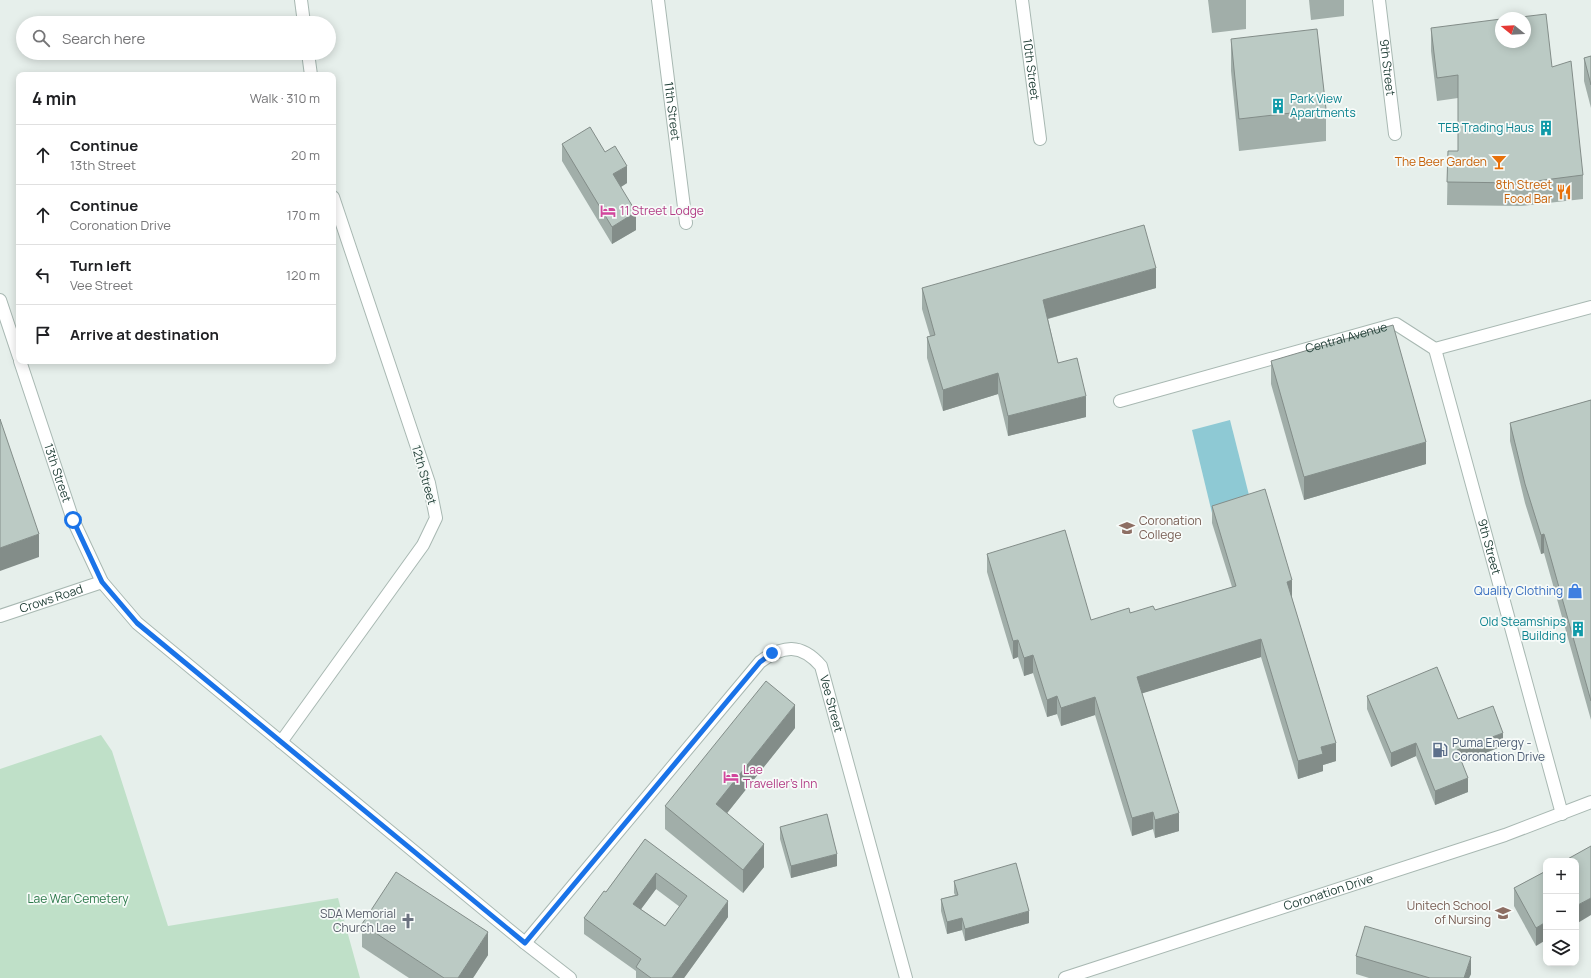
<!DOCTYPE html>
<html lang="en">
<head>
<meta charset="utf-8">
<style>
	:root { --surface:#fff; --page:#f6f6f6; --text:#202124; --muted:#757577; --line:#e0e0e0 }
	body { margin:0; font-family:Manrope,sans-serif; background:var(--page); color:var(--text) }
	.controls { position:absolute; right:12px; bottom:12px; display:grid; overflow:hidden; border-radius:8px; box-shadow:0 2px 10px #0003 }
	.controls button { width:36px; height:36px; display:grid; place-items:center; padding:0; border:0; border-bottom:1px solid var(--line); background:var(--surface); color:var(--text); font:20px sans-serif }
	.compass { position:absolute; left:1495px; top:12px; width:36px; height:36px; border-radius:50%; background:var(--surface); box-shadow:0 2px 10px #0003; rotate:288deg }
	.stop { position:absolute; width:12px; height:12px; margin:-9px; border:3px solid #1a73e8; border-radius:50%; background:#fff }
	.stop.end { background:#1a73e8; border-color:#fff; box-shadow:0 1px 4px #0008 }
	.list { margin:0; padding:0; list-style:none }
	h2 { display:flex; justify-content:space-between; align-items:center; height:52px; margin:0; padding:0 16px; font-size:17px }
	h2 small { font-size:13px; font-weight:400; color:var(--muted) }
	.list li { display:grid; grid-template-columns:26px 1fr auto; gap:12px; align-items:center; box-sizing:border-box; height:60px; padding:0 16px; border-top:1px solid var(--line) }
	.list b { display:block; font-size:15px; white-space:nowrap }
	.list p { margin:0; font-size:13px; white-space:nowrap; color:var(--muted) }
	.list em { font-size:13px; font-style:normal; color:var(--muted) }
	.icon { flex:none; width:22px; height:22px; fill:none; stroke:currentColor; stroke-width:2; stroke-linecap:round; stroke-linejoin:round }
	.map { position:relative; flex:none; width:1591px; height:978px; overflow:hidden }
	.search { position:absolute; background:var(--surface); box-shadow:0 2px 10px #0003; left:16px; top:16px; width:320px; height:44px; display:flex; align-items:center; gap:10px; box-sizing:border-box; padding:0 14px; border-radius:22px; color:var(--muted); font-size:15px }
	.panel { position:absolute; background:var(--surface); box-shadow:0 2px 10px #0003; left:16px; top:72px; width:320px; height:292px; border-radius:8px }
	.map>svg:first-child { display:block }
</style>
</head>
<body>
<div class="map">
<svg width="1591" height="978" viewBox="0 0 1591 978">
	<rect width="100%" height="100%" fill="#e6efeb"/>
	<path fill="#bfe0c8" d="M101 735 112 751 168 926 338 898 360 978H0V769Z"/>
	<path fill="#8ec9d4" d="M1230 420 1251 503 1212 513 1192 430Z"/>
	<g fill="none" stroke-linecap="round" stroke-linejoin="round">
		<defs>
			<g id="minor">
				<path d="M301 0 304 23"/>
				<path id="s1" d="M658 0 686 223"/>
				<path id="s2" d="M1022 0 1040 139"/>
				<path id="s3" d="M1379 0 1395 134"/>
				<path d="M308 53 311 75"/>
				<path id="s4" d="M1435 349 1562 814"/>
				<path id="s5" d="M1120 401 1396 324 1435 349 1591 307"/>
				<path id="s6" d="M0 616 102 582"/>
				<path d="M281 742 423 545 436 518 429 483 333 197"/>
				<path id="s7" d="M525 943 760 662C783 645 801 643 821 666L906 978"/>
			</g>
			<g id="tertiary">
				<path d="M0 300 19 357"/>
				<path id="s8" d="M20 361 73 520 102 582 137 623 525 943 570 978"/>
				<path id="s9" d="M1065 978 1505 835 1591 802"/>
			</g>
		</defs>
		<use href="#minor" stroke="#a8b8b2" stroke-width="14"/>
		<use href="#tertiary" stroke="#a8b8b2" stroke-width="14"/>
		<use href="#minor" stroke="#fff" stroke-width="12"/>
		<use href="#tertiary" stroke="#fff" stroke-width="12"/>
	</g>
	<g fill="#a1aea9" fill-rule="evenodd">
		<path d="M1208 0H1246V29L1212 33Z"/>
		<path d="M1309 0H1344V16L1311 20Z"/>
		<path d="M1431 28 1552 67 1583 175V199L1521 206 1447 205 1448 151H1458V98L1437 101 1431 51Z"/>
		<path d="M1231 39 1326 109V141L1239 151 1231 71Z"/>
		<path d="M1591 56V108L1584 81V58Z"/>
		<path d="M562 144 605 152 627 183 621 187 636 230 612 244 562 161Z"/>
		<path d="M922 288H1156L1048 319 1058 363 1086 417 1008 436 998 394 943 411 927 358V337L930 336 922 309Z"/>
		<path d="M1271 361 1426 464 1304 500 1271 384Z"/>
		<path d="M1591 400V720L1544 553 1541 554 1525 503 1510 441V423Z"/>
		<path d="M1212 506 1292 598 1336 761 1323 765V771L1298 779 1261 657 1142 693 1179 831 1155 838 1153 829 1132 836 1095 715 1061 726 1057 714 1047 717 1033 673 1024 676 1018 657 1013 659 987 572V554L1091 620 1130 613 1155 610 1232 587 1212 523Z"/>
		<path d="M1367 696 1458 719 1503 746 1462 762 1468 792 1435 805 1416 756 1391 767 1367 709Z"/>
		<path d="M795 728 727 813 764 867 743 893 665 829V806Z"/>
		<path d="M780 827 837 866 791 878 780 839Z"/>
		<path d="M645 839 728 917 684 978H636V971L584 934V918L606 892ZM656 889 680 907 665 926 641 909Z"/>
		<path d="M1546 871 1536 946 1514 906V888Z"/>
		<path d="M954 881 1029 923 965 941 962 930 947 934 941 911V899L955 895 954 893Z"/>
		<path d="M362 924 488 955 473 978H409L362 947Z"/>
		<path d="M1356 956 1471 974 1469 978H1369L1356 974Z"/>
	</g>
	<g fill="#838d89">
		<path d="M627 166V183L613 192V174Z"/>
		<path d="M636 212V230L612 244V227Z"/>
		<path d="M1156 268V288L1043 320V300Z"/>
		<path d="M998 373V394L943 411V390Z"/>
		<path d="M1086 396V417L1008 436V416Z"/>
		<path d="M1426 442V464L1304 500V477Z"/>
		<path d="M39 534V557L0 571V548Z"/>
		<path d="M1544 534V553L1541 554V535Z"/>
		<path d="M1292 580V598L1287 599V582Z"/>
		<path d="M1261 639V657L1137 695V677Z"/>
		<path d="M1018 640V657L1013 659V641Z"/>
		<path d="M1033 655V673L1024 676V658Z"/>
		<path d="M1057 696V714L1047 717V700Z"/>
		<path d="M1095 697V715L1061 726V708Z"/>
		<path d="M795 705V728L716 827V804Z"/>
		<path d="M1503 733V746L1457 764V750Z"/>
		<path d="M1336 743V761L1323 765V771L1298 779V761L1321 747Z"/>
		<path d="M1416 743V756L1391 767V753Z"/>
		<path d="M1468 778V792L1435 805V791Z"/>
		<path d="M1153 812V829L1132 836V818Z"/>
		<path d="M1179 813V831L1155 838V820Z"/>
		<path d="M764 844V867L743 893V870Z"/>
		<path d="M837 854V866L791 878V866Z"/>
		<path d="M656 873V889L633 920V904Z"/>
		<path d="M1591 898V915L1576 924V906Z"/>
		<path d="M728 901V917L684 978H672Z"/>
		<path d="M1029 911V923L965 941V929Z"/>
		<path d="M962 918V930L947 934V922Z"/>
		<path d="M1546 922V940L1536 946V928Z"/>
		<path d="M488 932V955L473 978H458Z"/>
		<path d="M1471 957V974L1469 978H1464Z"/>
	</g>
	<g fill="#bbcac4" stroke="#838d89" fill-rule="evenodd">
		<path d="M1546 14 1552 67 1571 61 1583 175 1521 183 1447 182 1448 151H1458V75L1437 78 1431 28 1501 19V42H1525V18H1513Z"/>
		<path d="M1317 29 1326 109 1239 119 1231 39Z"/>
		<path d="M1591 56V85L1584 58Z"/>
		<path d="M590 127 605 152 615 146 627 166 613 174 636 212 612 227 562 144Z"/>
		<path d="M1144 225 1156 268 1043 300 1058 363 1077 358 1086 396 1008 416 998 373 943 390 927 337 935 335 922 288Z"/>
		<path d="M1393 325 1426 442 1304 477 1271 361Z"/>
		<path d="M1591 400V701L1544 534 1541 535 1525 484 1510 423Z"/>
		<path d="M0 419 39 534 0 548Z"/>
		<path d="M1265 489 1292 580 1287 582 1336 743 1321 747 1323 754 1298 761 1261 639 1137 677 1179 813 1155 820 1153 812 1132 818 1095 697 1061 708 1057 696 1047 700 1033 655 1024 658 1018 640 1013 641 987 554 1065 530 1091 620 1129 608 1130 613 1153 606 1155 610 1236 586 1212 506Z"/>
		<path d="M1437 667 1458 719 1493 706 1503 733 1457 750 1468 778 1435 791 1416 743 1391 753 1367 696Z"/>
		<path d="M766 681 795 705 716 804 764 844 743 870 665 806Z"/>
		<path d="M827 814 837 854 791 866 780 827Z"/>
		<path d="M645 839 728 901 672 978H651L636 967 641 959 584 918 604 891 606 892ZM656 873 687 896 665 926 633 904Z"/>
		<path d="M1591 846V898L1576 906V861H1564Z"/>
		<path d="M1016 863 1029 911 965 929 962 918 947 922 941 899 958 895 954 881Z"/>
		<path d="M1546 871V922L1536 928 1514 888Z"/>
		<path d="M396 872 488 932 458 978H444L362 924Z"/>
		<path d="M1365 926 1471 957 1464 978H1430L1356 956Z"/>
	</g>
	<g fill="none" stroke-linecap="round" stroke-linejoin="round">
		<path stroke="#1a73e8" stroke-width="5" d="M73 520 102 582 137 623 525 943 760 662 772 653"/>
	</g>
	<defs>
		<symbol id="building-bare" viewBox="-9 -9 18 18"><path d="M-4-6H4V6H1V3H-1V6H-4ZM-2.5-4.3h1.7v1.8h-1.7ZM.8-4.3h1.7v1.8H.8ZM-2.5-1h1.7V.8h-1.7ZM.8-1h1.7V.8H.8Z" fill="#0f9aa8" stroke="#f7fbf9" stroke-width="2.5" paint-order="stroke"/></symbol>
		<symbol id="bar-bare" viewBox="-9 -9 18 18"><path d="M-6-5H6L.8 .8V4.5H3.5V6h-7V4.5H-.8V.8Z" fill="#e8710a" stroke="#f7fbf9" stroke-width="2.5" paint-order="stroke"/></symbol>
		<symbol id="restaurant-bare" viewBox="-9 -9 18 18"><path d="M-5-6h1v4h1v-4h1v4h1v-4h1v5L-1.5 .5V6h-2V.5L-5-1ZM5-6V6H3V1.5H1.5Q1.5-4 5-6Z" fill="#e8710a" stroke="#f7fbf9" stroke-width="2.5" paint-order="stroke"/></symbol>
		<symbol id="hotel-bare" viewBox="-9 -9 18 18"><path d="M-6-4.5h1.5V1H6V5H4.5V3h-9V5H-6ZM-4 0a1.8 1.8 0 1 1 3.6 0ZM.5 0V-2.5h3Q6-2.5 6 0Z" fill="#d1479c" stroke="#f7fbf9" stroke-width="2.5" paint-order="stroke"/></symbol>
		<symbol id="school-bare" viewBox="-9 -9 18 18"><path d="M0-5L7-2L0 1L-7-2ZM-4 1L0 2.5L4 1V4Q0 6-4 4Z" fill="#8d6e63" stroke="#f7fbf9" stroke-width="2.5" paint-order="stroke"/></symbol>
		<symbol id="shop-bare" viewBox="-9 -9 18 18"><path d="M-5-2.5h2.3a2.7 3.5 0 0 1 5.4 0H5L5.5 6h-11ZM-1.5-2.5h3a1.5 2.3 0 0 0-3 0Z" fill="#3f7fe0" stroke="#f7fbf9" stroke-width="2.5" paint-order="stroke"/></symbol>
		<symbol id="fuel-bare" viewBox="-9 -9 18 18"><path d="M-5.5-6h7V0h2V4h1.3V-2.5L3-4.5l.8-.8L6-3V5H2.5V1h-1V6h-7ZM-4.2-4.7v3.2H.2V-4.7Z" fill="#5c6f8a" stroke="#f7fbf9" stroke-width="2.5" paint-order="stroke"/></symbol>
		<symbol id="university-bare" viewBox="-9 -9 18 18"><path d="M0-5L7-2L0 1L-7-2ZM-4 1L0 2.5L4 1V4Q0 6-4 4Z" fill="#8d6e63" stroke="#f7fbf9" stroke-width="2.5" paint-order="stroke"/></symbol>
		<symbol id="church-bare" viewBox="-9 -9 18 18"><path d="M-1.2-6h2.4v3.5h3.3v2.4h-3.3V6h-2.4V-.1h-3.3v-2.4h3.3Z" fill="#6b7280" stroke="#f7fbf9" stroke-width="2.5" paint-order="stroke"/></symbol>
	</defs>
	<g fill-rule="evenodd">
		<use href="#building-bare" x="1267" y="95" width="22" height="22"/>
		<use href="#building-bare" x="1535" y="117" width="22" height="22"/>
		<use href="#bar-bare" x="1488" y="151" width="22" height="22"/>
		<use href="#restaurant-bare" x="1553" y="181" width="22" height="22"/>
		<use href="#hotel-bare" x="597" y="200" width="22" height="22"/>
		<use href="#school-bare" x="1116" y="517" width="22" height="22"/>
		<use href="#shop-bare" x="1564" y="580" width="22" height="22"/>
		<use href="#building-bare" x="1567" y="618" width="22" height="22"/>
		<use href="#fuel-bare" x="1429" y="739" width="22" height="22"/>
		<use href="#hotel-bare" x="720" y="766" width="22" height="22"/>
		<use href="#university-bare" x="1492" y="902" width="22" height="22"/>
		<use href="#church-bare" x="397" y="910" width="22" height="22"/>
	</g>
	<g text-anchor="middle" stroke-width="3.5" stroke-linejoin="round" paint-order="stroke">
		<g font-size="12" fill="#24423a" stroke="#f7fbf9">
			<text dy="4" stroke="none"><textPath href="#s3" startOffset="68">9th Street</textPath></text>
			<text dy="4" stroke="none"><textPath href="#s2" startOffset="70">10th Street</textPath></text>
			<text dy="4" stroke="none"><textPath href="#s1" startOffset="112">11th Street</textPath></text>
			<text dy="4" stroke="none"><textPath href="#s5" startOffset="235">Central Avenue</textPath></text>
			<text dy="4" stroke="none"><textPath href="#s8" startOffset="118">13th Street</textPath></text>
			<text transform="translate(424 475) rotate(74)" y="4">12th Street</text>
			<text dy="4" stroke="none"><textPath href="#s4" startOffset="205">9th Street</textPath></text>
			<text dy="4" stroke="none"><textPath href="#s6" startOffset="54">Crows Road</textPath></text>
			<text dy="4" stroke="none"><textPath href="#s7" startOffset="475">Vee Street</textPath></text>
			<text dy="4" stroke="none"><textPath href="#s9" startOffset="277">Coronation Drive</textPath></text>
		</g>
		<g font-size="12" fill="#0d838f" stroke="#f7fbf9" text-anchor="end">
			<text x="1290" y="103" text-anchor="start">Park View<tspan x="1290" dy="14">Apartments</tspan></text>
			<text x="1534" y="132">TEB Trading Haus</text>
			<text x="1566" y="626">Old Steamships<tspan x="1566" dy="14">Building</tspan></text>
		</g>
		<g font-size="12" fill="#c56008" stroke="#f7fbf9" text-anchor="end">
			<text x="1487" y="166">The Beer Garden</text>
			<text x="1552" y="189">8th Street<tspan x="1552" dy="14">Food Bar</tspan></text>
		</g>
		<g font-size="12" fill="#b23c85" stroke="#f7fbf9" text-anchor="start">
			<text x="620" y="215">11 Street Lodge</text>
			<text x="743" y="774">Lae<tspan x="743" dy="14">Traveller's Inn</tspan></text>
		</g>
		<g font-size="12" fill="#785e54" stroke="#f7fbf9" text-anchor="start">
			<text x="1139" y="525">Coronation<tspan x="1139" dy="14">College</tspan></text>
			<text x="1491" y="910" text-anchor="end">Unitech School<tspan x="1491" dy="14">of Nursing</tspan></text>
		</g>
		<g font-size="12" fill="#366cbe" stroke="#f7fbf9" text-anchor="end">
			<text x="1563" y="595">Quality Clothing</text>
		</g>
		<g font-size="12" fill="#4e5e75" stroke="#f7fbf9" text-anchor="start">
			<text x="1452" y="747">Puma Energy -<tspan x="1452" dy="14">Coronation Drive</tspan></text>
		</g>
		<g font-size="12" fill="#2d7a4b" stroke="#f7fbf9">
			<text x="78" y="903">Lae War Cemetery</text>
		</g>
		<g font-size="12" fill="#5b616d" stroke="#f7fbf9" text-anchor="end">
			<text x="396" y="918">SDA Memorial<tspan x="396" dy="14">Church Lae</tspan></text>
		</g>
	</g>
</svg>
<div class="controls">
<button>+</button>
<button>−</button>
<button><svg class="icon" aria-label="layers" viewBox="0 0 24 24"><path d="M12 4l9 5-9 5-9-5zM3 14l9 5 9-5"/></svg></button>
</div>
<svg class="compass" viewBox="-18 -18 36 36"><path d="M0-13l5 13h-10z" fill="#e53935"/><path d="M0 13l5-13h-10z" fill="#757577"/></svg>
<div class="stop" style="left:73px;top:520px"></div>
<div class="stop end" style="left:772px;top:653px"></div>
<div class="search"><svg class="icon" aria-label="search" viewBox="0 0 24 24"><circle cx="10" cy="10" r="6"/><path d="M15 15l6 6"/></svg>Search here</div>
<section class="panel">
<h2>4 min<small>Walk · 310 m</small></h2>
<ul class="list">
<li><svg class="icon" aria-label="ahead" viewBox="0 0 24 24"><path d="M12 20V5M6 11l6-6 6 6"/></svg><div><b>Continue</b><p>13th Street</p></div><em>20 m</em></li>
<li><svg class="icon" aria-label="ahead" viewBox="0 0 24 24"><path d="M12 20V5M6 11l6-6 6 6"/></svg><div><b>Continue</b><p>Coronation Drive</p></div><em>170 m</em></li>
<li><svg class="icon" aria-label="left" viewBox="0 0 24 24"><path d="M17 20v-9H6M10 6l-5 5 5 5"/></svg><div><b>Turn left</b><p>Vee Street</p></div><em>120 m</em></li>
<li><svg class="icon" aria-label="arrive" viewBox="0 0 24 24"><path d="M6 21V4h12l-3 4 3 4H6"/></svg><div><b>Arrive at destination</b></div></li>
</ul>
</section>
</div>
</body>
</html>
